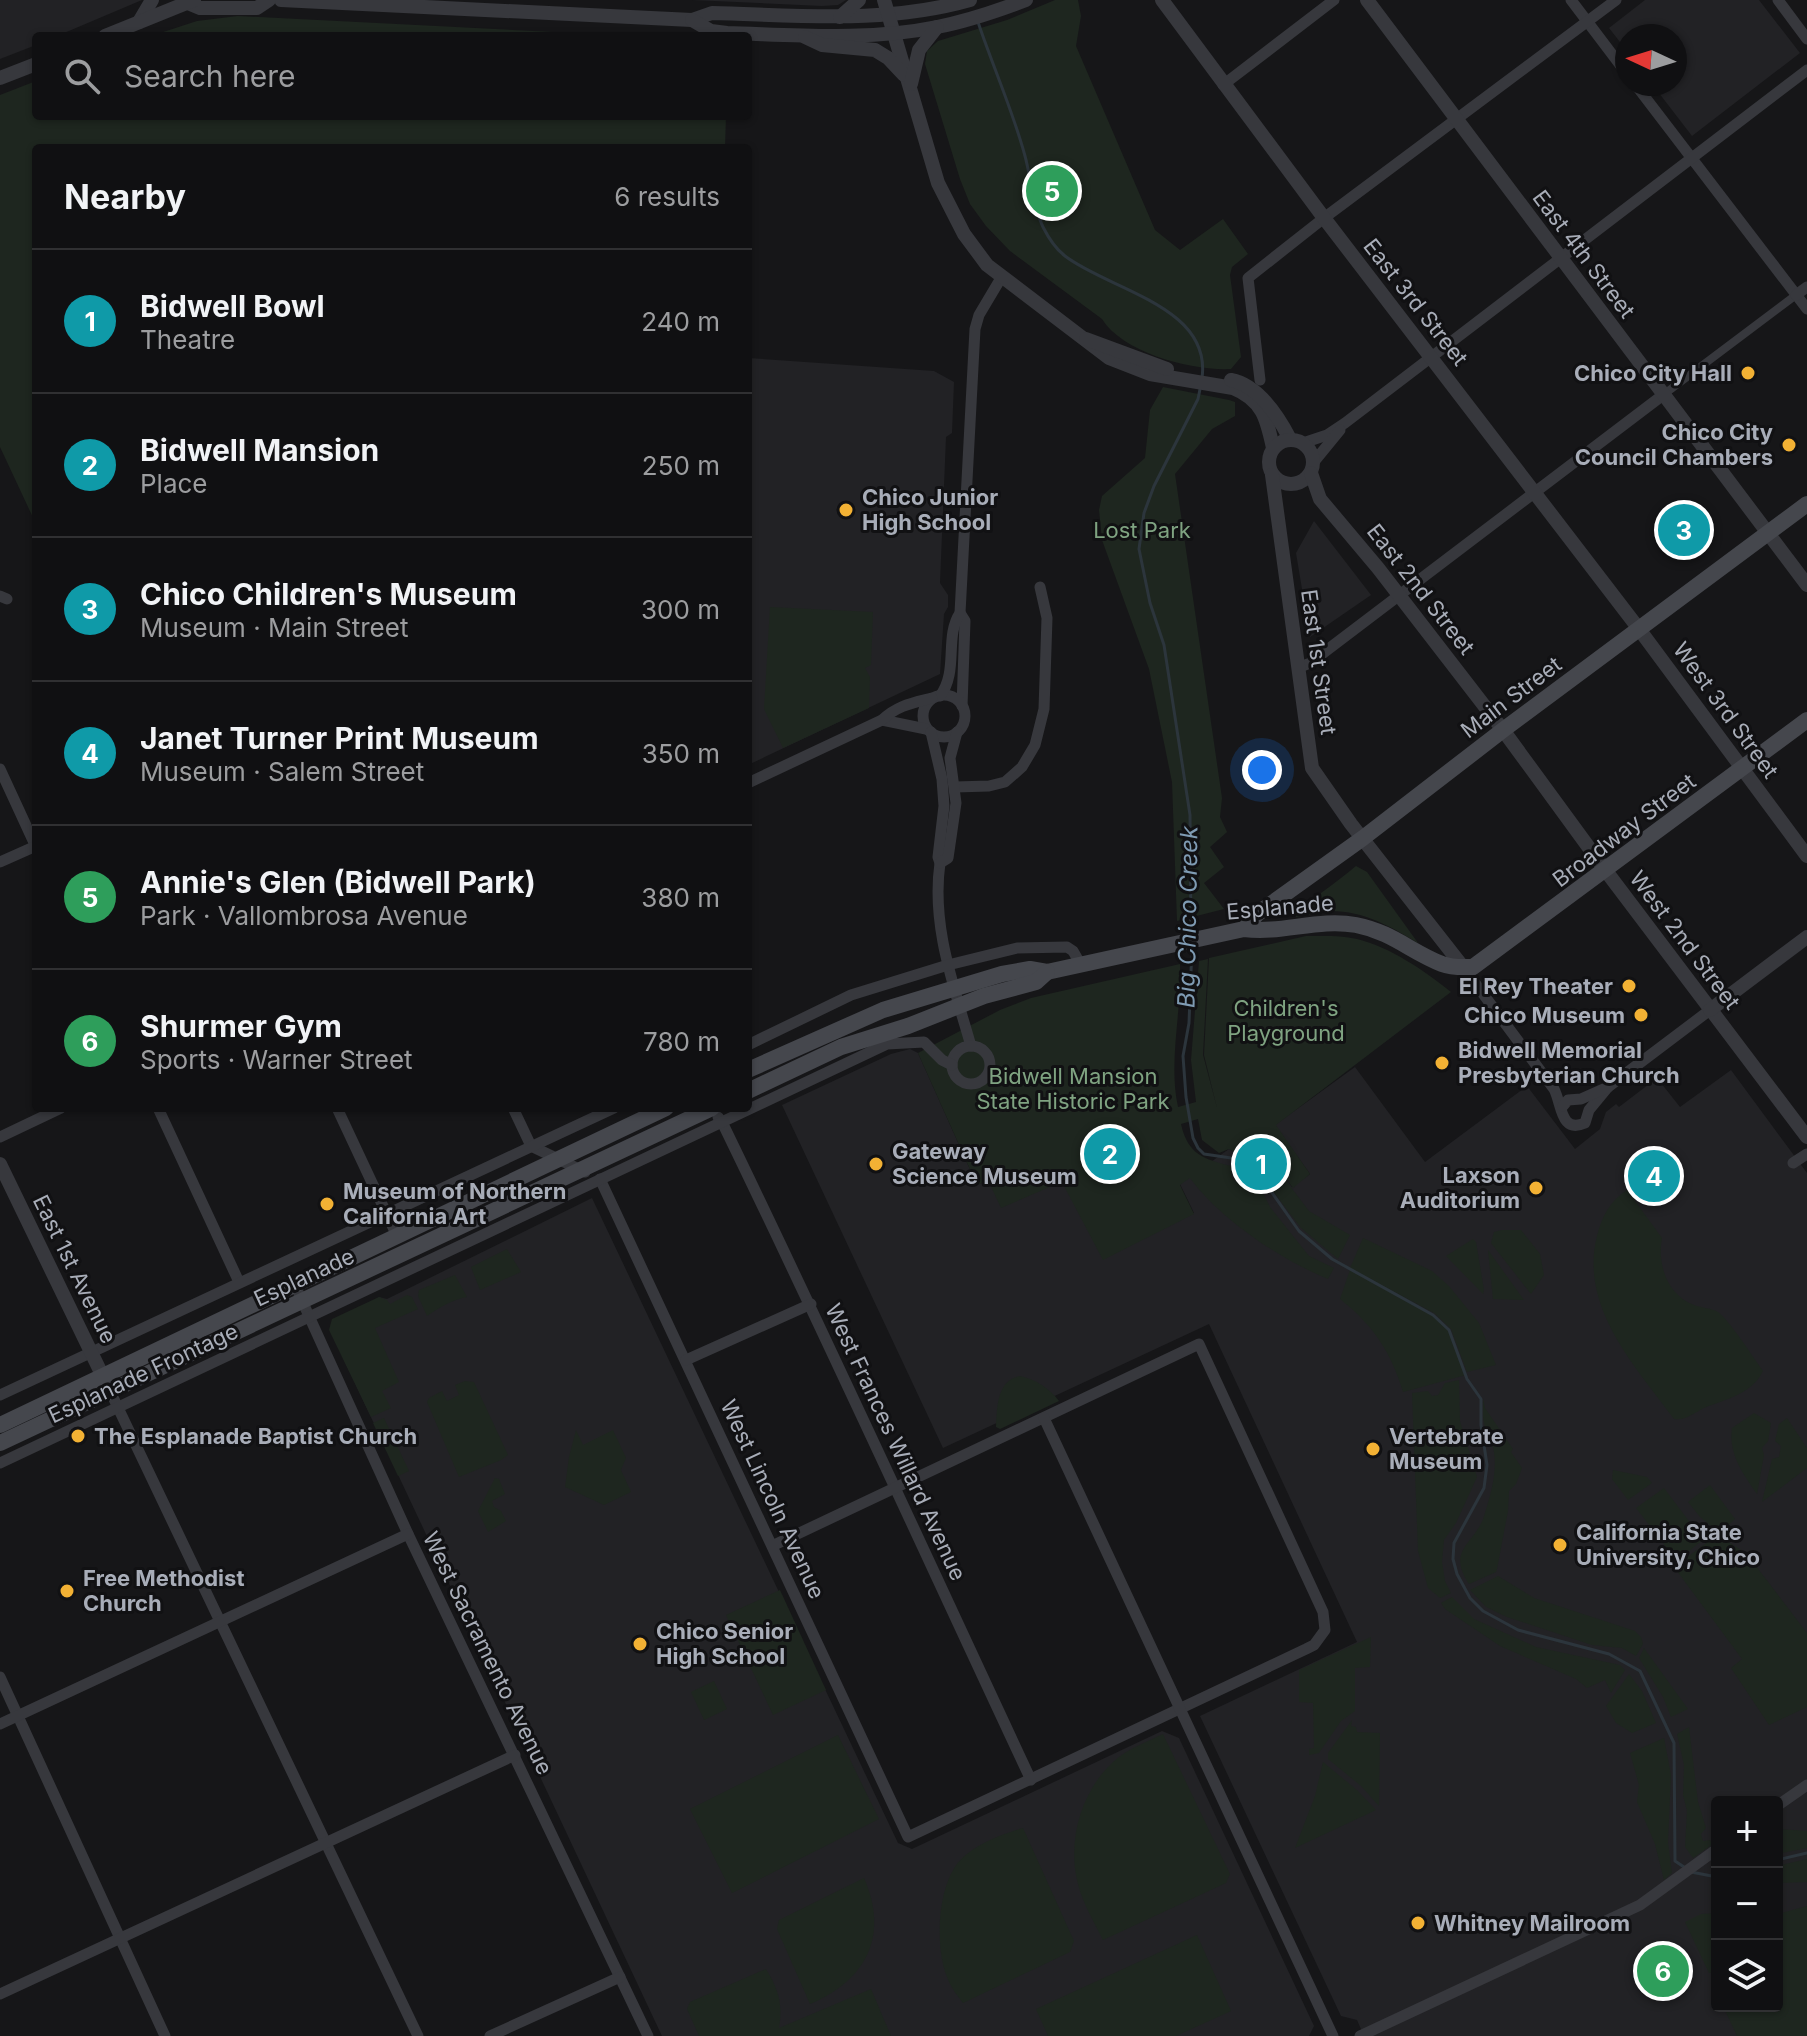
<!DOCTYPE html>
<html lang="en">
<head>
<meta charset="utf-8">
<style>
	:root { --surface:#101012; --page:#19191b; --text:#f1f3f6; --muted:#9c9d9f; --line:#303032; --accent:#ea580c }
	body { margin:0; font-family:Inter,sans-serif; background:var(--page); color:var(--text) }
	.controls { position:absolute; right:24px; bottom:24px; display:grid; overflow:hidden; border-radius:8px; box-shadow:0 2px 6px #0004 }
	.controls button { width:72px; height:72px; display:grid; place-items:center; padding:0; border:0; border-bottom:2px solid var(--line); background:var(--surface); color:var(--text); font:40px sans-serif }
	.compass { position:absolute; left:1615px; top:24px; width:72px; height:72px; border-radius:50%; background:var(--surface); box-shadow:0 2px 6px #0004; rotate:274deg }
	.you { position:absolute; left:1262px; top:770px; width:28px; height:28px; margin:-20px; border:6px solid #fff; border-radius:50%; background:#1a73e8; box-shadow:0 0 0 12px #1a73e833 }
	.badge { display:grid; place-items:center; width:52px; height:52px; border-radius:50%; background:var(--accent); color:#fff; font-size:26px; font-weight:700 }
	.pin { position:absolute; translate:-50% -50%; border:4px solid #fff; box-shadow:0 2px 8px #0006 }
	.list { margin:0; padding:0; list-style:none }
	h2 { display:flex; justify-content:space-between; align-items:center; height:104px; margin:0; padding:0 32px; font-size:34px }
	h2 small { font-size:26px; font-weight:400; color:var(--muted) }
	.list li { display:grid; grid-template-columns:52px 1fr auto; gap:24px; align-items:center; box-sizing:border-box; height:144px; padding:0 32px; border-top:2px solid var(--line) }
	.list b { display:block; font-size:30px; white-space:nowrap }
	.list p { margin:0; font-size:26px; white-space:nowrap; color:var(--muted) }
	.list em { font-size:26px; font-style:normal; color:var(--muted) }
	.icon { flex:none; width:44px; height:44px; fill:none; stroke:currentColor; stroke-width:2; stroke-linecap:round; stroke-linejoin:round }
	.map { position:relative; flex:none; width:1807px; height:2036px; overflow:hidden }
	.search { position:absolute; background:var(--surface); box-shadow:0 2px 6px #0004; left:32px; top:32px; width:720px; height:88px; display:flex; align-items:center; gap:20px; box-sizing:border-box; padding:0 28px; border-radius:8px; color:var(--muted); font-size:30px }
	.panel { position:absolute; background:var(--surface); box-shadow:0 2px 6px #0004; left:32px; top:144px; width:720px; height:968px; border-radius:8px }
	.map>svg:first-child { display:block }
</style>
</head>
<body>
<div class="map">
<svg width="1807" height="2036" viewBox="0 0 1807 2036">
	<rect width="100%" height="100%" fill="#161618"/>
	<g fill="#222225" fill-rule="evenodd">
		<path d="M0 0H142L57 36H36V45L0 59Z"/>
		<path d="M692 0H846L838 5 822 6Z"/>
		<path d="M1645 0H1759L1800 53 1692 136 1652 84H1675V36H1627V51L1609 28Z"/>
		<path d="M748 358 934 371 954 382 952 433 946 437 940 583 948 595V607L944 614 940 674 748 765Z"/>
		<path d="M1314 521 1371 595 1310 637 1296 553Z"/>
		<path d="M910 1049 918 1053 977 1185 988 1180 1060 1183 1194 1213 1180 1184 1229 1149 1253 1164 1271 1179 1280 1170 1292 1187 1310 1174 1275 1125 1355 1067 1425 1162 1527 1086 1575 1149 1600 1129 1606 1112 1616 1104 1619 1107 1657 1078 1680 1107 1731 1070 1807 1173V2036H1364L1357 2020 1341 2016 1200 1716 1357 1642 1209 1324 943 1448 782 1105 891 1054ZM1717 1802H1777V2006H1717Z"/>
		<path d="M592 1198 898 1843 912 1849 1162 1731 1179 1738 1314 2026 1309 2036H662L330 1330 379 1297 387 1299Z"/>
	</g>
	<g fill="#1e261f">
		<path d="M1055 0H1078L1081 16 1076 46 1155 230 1180 250 1223 219 1248 254 1232 267 1230 275 1241 357 1231 369C1192 371 1123 353 1102 319L1010 251 986 226 970 204 960 179 925 64 927 51 938 41 1007 20Z"/>
		<path d="M238 16 634 36H151L197 21Z"/>
		<path d="M36 81V116H726L725 148H36V524L0 447V95Z"/>
		<path d="M1163 387 1229 400 1235 402V416L1212 429 1175 474 1222 798 1220 817 1227 832 1210 847 1224 867 1204 883 1224 909 1177 921 1172 782 1149 669 1102 540 1099 510 1102 496 1145 458 1150 410Z"/>
		<path d="M770 607 873 612 871 665 865 668 870 677 869 708 783 748 764 709Z"/>
		<path d="M1356 866 1367 872 1418 943C1390 926 1362 910 1328 911 1318 911 1307 916 1296 917L1295 914C1314 897 1336 883 1356 866Z"/>
		<path d="M1306 936C1323 936 1340 935 1357 939 1390 947 1425 971 1451 992L1276 1125 1310 1174 1293 1188 1280 1171 1271 1180 1253 1164 1229 1149 1219 1153 1202 1140 1198 1119 1181 1124C1188 1155 1204 1159 1231 1166L1232 1178 1250 1193 1262 1191 1270 1207 1309 1256 1334 1268 1328 1279C1281 1260 1220 1219 1190 1178L1180 1185 1194 1214 1103 1260 1063 1184 1059 1183 1001 1208 988 1180 977 1185 918 1053 1000 1010 1031 998 1180 964C1182 1012 1168 1061 1178 1107L1196 1102 1191 1060 1199 961 1208 959 1203 1055 1217 1108 1204 1055 1209 958Z"/>
		<path d="M1281 1174 1309 1211 1350 1235 1338 1259 1301 1228 1269 1186Z"/>
		<path d="M1627 1190 1662 1238C1657 1264 1667 1295 1694 1305 1701 1308 1712 1308 1718 1312 1730 1321 1753 1357 1763 1371 1752 1394 1726 1399 1704 1408 1694 1413 1685 1421 1674 1419 1635 1366 1579 1307 1597 1236 1602 1216 1610 1201 1627 1190Z"/>
		<path d="M1502 1230H1521L1540 1254 1544 1275 1531 1294 1491 1243 1494 1232Z"/>
		<path d="M1363 1238 1432 1271 1449 1286 1479 1323 1496 1365 1467 1372 1451 1329 1434 1313 1350 1268Z"/>
		<path d="M1473 1239 1476 1242 1484 1290 1483 1294 1446 1256Z"/>
		<path d="M507 1249 521 1272 480 1290 471 1267Z"/>
		<path d="M1488 1250 1524 1300 1493 1299Z"/>
		<path d="M1350 1270 1433 1315 1449 1330 1466 1375 1403 1392C1391 1352 1373 1325 1340 1299Z"/>
		<path d="M455 1275 467 1297C454 1299 438 1308 427 1316L418 1296 419 1290Z"/>
		<path d="M407 1295 412 1297 418 1309 375 1328 399 1382 382 1391 391 1408 371 1417 329 1330 332 1319 379 1297 387 1300 390 1304Z"/>
		<path d="M1020 1376C1037 1380 1049 1388 1059 1401L1000 1429 996 1427C997 1407 997 1380 1020 1376Z"/>
		<path d="M1459 1380 1460 1421 1477 1477 1456 1523 1444 1540 1442 1562 1445 1581 1451 1593 1440 1598 1428 1588 1418 1551 1412 1393 1428 1391 1432 1396 1438 1395 1445 1383Z"/>
		<path d="M465 1381 474 1382 508 1455 501 1460 459 1477 427 1402 429 1398 442 1391 447 1401 459 1395 455 1385Z"/>
		<path d="M1483 1398 1485 1408 1513 1449 1511 1452 1522 1468 1516 1484 1509 1491 1508 1511 1497 1569 1496 1572 1469 1584C1445 1548 1477 1544 1485 1513 1491 1493 1497 1473 1494 1452 1493 1442 1486 1433 1484 1423 1482 1415 1483 1406 1483 1398Z"/>
		<path d="M1754 1413 1771 1423 1768 1441 1762 1448 1764 1455 1757 1494C1743 1474 1728 1453 1732 1428Z"/>
		<path d="M384 1418 409 1471 398 1476 373 1423Z"/>
		<path d="M1787 1418 1807 1448V1468L1762 1502 1772 1459 1779 1457 1781 1446 1775 1441 1779 1424Z"/>
		<path d="M576 1430 583 1445 613 1430 626 1458 621 1470 631 1492 604 1505 565 1487 569 1457Z"/>
		<path d="M1613 1470 1647 1477 1652 1483 1628 1500 1612 1479Z"/>
		<path d="M495 1478 499 1479 505 1494 492 1501 494 1507 501 1511 506 1521 488 1532 478 1511Z"/>
		<path d="M1710 1485 1735 1519 1720 1533 1700 1517 1688 1502Z"/>
		<path d="M1664 1488 1698 1533 1704 1529 1710 1534 1677 1561 1636 1508Z"/>
		<path d="M1717 1535 1746 1553 1807 1633V1707L1769 1725 1731 1668 1742 1659 1674 1567Z"/>
		<path d="M1498 1576 1534 1598 1635 1631 1641 1637 1643 1644 1636 1656 1622 1648 1592 1645 1507 1617 1486 1607 1470 1590Z"/>
		<path d="M780 1590 826 1690 773 1715 726 1615Z"/>
		<path d="M1452 1597 1474 1619 1536 1647 1620 1665 1625 1670 1611 1693 1605 1680 1587 1688 1576 1679 1500 1646 1445 1609 1441 1603Z"/>
		<path d="M1371 1637 1370 1667 1355 1668V1711L1341 1721 1319 1753 1309 1755V1749L1314 1748 1313 1703 1299 1702V1670Z"/>
		<path d="M1644 1648 1688 1709 1671 1717 1663 1697 1639 1658Z"/>
		<path d="M1629 1674 1642 1691 1656 1723 1632 1733 1616 1723 1606 1706Z"/>
		<path d="M714 1681 727 1709 704 1720 691 1692Z"/>
		<path d="M1352 1720 1351 1726 1356 1727 1357 1732 1380 1733 1379 1806 1361 1786 1328 1759V1753Z"/>
		<path d="M1689 1727 1698 1802 1706 1828 1701 1834 1703 1841 1710 1840 1713 1844 1693 1858 1685 1847 1687 1811 1683 1795 1684 1765 1677 1734Z"/>
		<path d="M1163 1734 1230 1874 1226 1883 1103 1940C1094 1922 1083 1904 1078 1884 1066 1839 1083 1785 1119 1757 1132 1747 1149 1741 1163 1734Z"/>
		<path d="M838 1735 879 1819 732 1893 690 1809Z"/>
		<path d="M1664 1738 1671 1775 1668 1842 1672 1873 1664 1880 1655 1844 1637 1802 1639 1785 1630 1753Z"/>
		<path d="M1323 1762 1357 1790 1376 1810 1295 1848 1315 1796Z"/>
		<path d="M1023 1828 1074 1941 1070 1952 963 2003C957 1995 950 1986 947 1977 934 1945 937 1875 967 1854 983 1841 1004 1834 1023 1828Z"/>
		<path d="M1780 1829 1807 1831V1848L1777 1854V1831Z"/>
		<path d="M1807 1859V1882L1777 1883V1866Z"/>
		<path d="M864 1878C889 1935 867 1980 810 2004L777 1929 779 1920Z"/>
		<path d="M1807 1906V2036H1737L1723 2006H1777V1924L1782 1921 1778 1914Z"/>
		<path d="M1717 1913V1972L1709 1973 1685 1922 1701 1914Z"/>
		<path d="M1197 1935 1231 2011 1176 2036H1048L1036 2009Z"/>
		<path d="M766 1969C779 1990 783 2005 779 2028L871 1989 891 2036H699L687 2009 690 2002Z"/>
	</g>
	<g fill="none" stroke-linecap="round" stroke-linejoin="round">
		<g stroke="#2c353c" stroke-width="3">
			<path d="M978 22C993 67 1013 111 1025 156 1031 178 1033 206 1043 227 1048 237 1056 249 1065 256 1109 290 1212 306 1202 378"/>
			<path d="M1191 935 1190 815 1164 645 1150 603 1139 549 1144 513 1154 486 1198 399 1200 389"/>
			<path d="M1192 946 1189 1023 1183 1056 1186 1097 1193 1138 1198 1148 1204 1154 1238 1159 1250 1166 1261 1177 1299 1231 1332 1259 1433 1315 1449 1330 1467 1379 1481 1399V1425L1487 1465 1484 1488 1454 1543 1453 1559 1457 1574 1470 1598 1483 1611 1518 1630 1609 1654 1640 1671 1674 1743 1675 1861 1684 1867"/>
			<path d="M1777 1860 1807 1853"/>
			<path d="M1691 1872 1717 1877"/>
		</g>
		<path stroke="#37383d" stroke-width="8" d="M1663 395 1796 295"/>
		<g stroke="#37383d" stroke-width="11">
			<path d="M1571 0 1627 74"/>
			<path d="M1778 0 1807 39"/>
			<path d="M1635 84 1807 309"/>
			<path d="M1223 85 1334 0"/>
			<path d="M1796 295 1807 287"/>
			<path d="M1260 380 1248 278 1324 218 1616 0"/>
			<path d="M1303 443 1327 435 1345 423 1807 70"/>
			<path d="M1313 463 1340 430"/>
			<path d="M0 596 7 599"/>
			<path d="M960 613 965 621 962 706"/>
			<path d="M1298 668 1310 663 1663 395"/>
			<circle cx="944" cy="716" r="21"/>
			<path d="M940 696C959 671 944 637 960 613L975 329 979 315 1001 278"/>
			<path d="M882 720 926 729"/>
			<path d="M931 732 942 779 944 806 938 857 940 863C931 926 954 986 971 1046"/>
			<path d="M0 769 36 847"/>
			<path d="M748 783 882 720C898 705 913 703 932 698"/>
			<path d="M955 787 989 786 1005 782 1022 767 1035 745 1044 709 1047 618 1040 587"/>
			<path d="M0 862 36 846"/>
			<path d="M940 863 948 858 956 803 950 758 957 732"/>
			<path d="M1463 967 1554 1089C1562 1104 1560 1134 1585 1123L1589 1110 1608 1087"/>
			<path d="M748 1045 851 995 948 965 1017 948 1067 947 1073 951 1081 965"/>
			<circle cx="971" cy="1065" r="19"/>
			<path d="M1563 1106 1568 1100 1581 1099 1608 1087 1710 1010"/>
			<path d="M158 1108 239 1282"/>
			<path d="M337 1108 397 1236"/>
			<path d="M513 1108 531 1146 585 1172"/>
			<path d="M718 1117 722 1122C828 1340 928 1560 1031 1780"/>
			<path d="M0 1137 61 1108"/>
			<path d="M1793 1163 1807 1154"/>
			<path d="M600 1179 908 1837 1306 1649 1314 1645 1325 1630 1323 1612 1199 1344 772 1546"/>
			<path d="M299 1294 408 1534 648 2036"/>
			<path d="M686 1360 811 1304"/>
			<path d="M111 1393 418 2036"/>
			<path d="M0 1395 614 1108"/>
			<path d="M1044 1418 1333 2036"/>
			<path d="M0 1463 887 1044 924 1042 942 1060 952 1065"/>
			<path d="M0 1677 165 2036"/>
			<path d="M0 1724 408 1534"/>
			<path d="M1777 1806 1807 1785"/>
			<path d="M0 1994 515 1755"/>
			<path d="M490 2036 620 1977"/>
			<path d="M1360 2036 1640 1905 1717 1849"/>
		</g>
		<g stroke="#37383d" stroke-width="14">
			<path d="M281 0 692 20 712 13C799 15 886 24 970 0"/>
			<path d="M884 0 938 183 964 234 987 265 1109 358 1150 374 1233 388C1263 400 1267 420 1273 448"/>
			<path d="M1162 0 1324 218 1639 629 1807 856"/>
			<path d="M1367 0 1807 585"/>
			<path d="M188 3 200 8H257L269 0"/>
			<path d="M840 17 859 0"/>
			<path d="M692 20 711 31 727 33C797 35 868 41 937 27 968 21 997 11 1026 0"/>
			<path d="M139 22 152 0"/>
			<path d="M105 36 194 0"/>
			<path d="M805 37 822 45 875 50 888 58 904 75"/>
			<path d="M0 78 36 64"/>
			<path d="M911 84 919 50 937 27"/>
			<path d="M1086 339 1167 369"/>
			<path d="M1231 380C1258 385 1278 416 1290 439"/>
			<circle cx="1291" cy="462" r="22"/>
			<path d="M1311 473 1320 499 1378 568 1503 730 1606 871 1807 1137"/>
			<path d="M1272 475 1312 768 1351 824 1463 967"/>
			<path d="M1710 1010 1807 937"/>
			<path d="M0 1164 107 1385"/>
		</g>
		<g stroke="#45474d" stroke-width="16">
			<path d="M1244 929 1257 914 1363 838 1503 730 1807 504"/>
			<path d="M748 1070 883 1010 1002 974 1030 969 1047 972 1244 929C1282 934 1318 918 1356 925 1392 932 1411 952 1442 964 1452 968 1463 967 1473 967L1807 720"/>
			<path d="M748 1091 841 1047 908 1026 984 996 1036 982 1047 972"/>
			<path d="M0 1425 666 1108"/>
			<path d="M0 1443 712 1108"/>
		</g>
	</g>
	<g fill="#f2b134" stroke="#111113" stroke-width="3">
		<circle cx="1748" cy="373" r="8"/>
		<circle cx="1789" cy="445" r="8"/>
		<circle cx="846" cy="510" r="8"/>
		<circle cx="1629" cy="986" r="8"/>
		<circle cx="1641" cy="1015" r="8"/>
		<circle cx="1442" cy="1063" r="8"/>
		<circle cx="876" cy="1164" r="8"/>
		<circle cx="1536" cy="1188" r="8"/>
		<circle cx="327" cy="1204" r="8"/>
		<circle cx="78" cy="1436" r="8"/>
		<circle cx="1373" cy="1449" r="8"/>
		<circle cx="1560" cy="1545" r="8"/>
		<circle cx="67" cy="1591" r="8"/>
		<circle cx="640" cy="1644" r="8"/>
		<circle cx="1418" cy="1923" r="8"/>
	</g>
	<g text-anchor="middle" stroke-width="6" stroke-linejoin="round" paint-order="stroke">
		<g font-size="22" fill="#a8adb8" stroke="#111113">
			<text transform="translate(1584 254) rotate(53)" y="8">East 4th Street</text>
			<text transform="translate(1416 302) rotate(52)" y="8">East 3rd Street</text>
			<text transform="translate(1421 589) rotate(52)" y="8">East 2nd Street</text>
			<text transform="translate(1319 662) rotate(82)" y="8">East 1st Street</text>
			<text transform="translate(1511 697) rotate(-37)" y="8">Main Street</text>
			<text transform="translate(1726 710) rotate(54)" y="8">West 3rd Street</text>
			<text transform="translate(1624 830) rotate(-37)" y="8">Broadway Street</text>
			<text transform="translate(1280 907) rotate(-5)" y="8">Esplanade</text>
			<text transform="translate(1685 940) rotate(53)" y="8">West 2nd Street</text>
			<text transform="translate(75 1269) rotate(64)" y="8">East 1st Avenue</text>
			<text transform="translate(304 1277) rotate(-25)" y="8">Esplanade</text>
			<text transform="translate(143 1373) rotate(-25)" y="8">Esplanade Frontage</text>
			<text transform="translate(896 1442) rotate(65)" y="8">West Frances Willard Avenue</text>
			<text transform="translate(773 1499) rotate(65)" y="8">West Lincoln Avenue</text>
			<text transform="translate(488 1653) rotate(64)" y="8">West Sacramento Avenue</text>
		</g>
		<g font-size="22" font-weight="bold" fill="#a8adb8" stroke="#111113" text-anchor="start">
			<text x="1732" y="381" text-anchor="end">Chico City Hall</text>
			<text x="1773" y="440" text-anchor="end">Chico City<tspan x="1773" dy="25">Council Chambers</tspan></text>
			<text x="862" y="505">Chico Junior<tspan x="862" dy="25">High School</tspan></text>
			<text x="1613" y="994" text-anchor="end">El Rey Theater</text>
			<text x="1625" y="1023" text-anchor="end">Chico Museum</text>
			<text x="1458" y="1058">Bidwell Memorial<tspan x="1458" dy="25">Presbyterian Church</tspan></text>
			<text x="892" y="1159">Gateway<tspan x="892" dy="25">Science Museum</tspan></text>
			<text x="1520" y="1183" text-anchor="end">Laxson<tspan x="1520" dy="25">Auditorium</tspan></text>
			<text x="343" y="1199">Museum of Northern<tspan x="343" dy="25">California Art</tspan></text>
			<text x="94" y="1444">The Esplanade Baptist Church</text>
			<text x="1389" y="1444">Vertebrate<tspan x="1389" dy="25">Museum</tspan></text>
			<text x="1576" y="1540">California State<tspan x="1576" dy="25">University, Chico</tspan></text>
			<text x="83" y="1586">Free Methodist<tspan x="83" dy="25">Church</tspan></text>
			<text x="656" y="1639">Chico Senior<tspan x="656" dy="25">High School</tspan></text>
			<text x="1434" y="1931">Whitney Mailroom</text>
		</g>
		<g font-size="22" fill="#7fa381" stroke="#111113">
			<text x="1142" y="538">Lost Park</text>
			<text x="1286" y="1016">Children's<tspan x="1286" dy="25">Playground</tspan></text>
			<text x="1073" y="1084">Bidwell Mansion<tspan x="1073" dy="25">State Historic Park</tspan></text>
		</g>
		<g font-size="24" font-style="italic" fill="#7f9bb3" stroke="#111113">
			<text transform="translate(1188 917) rotate(-89)" y="8">Big Chico Creek</text>
		</g>
	</g>
</svg>
<div class="controls">
<button>+</button>
<button>−</button>
<button><svg class="icon" aria-label="layers" viewBox="0 0 24 24"><path d="M12 4l9 5-9 5-9-5zM3 14l9 5 9-5"/></svg></button>
</div>
<svg class="compass" viewBox="-18 -18 36 36"><path d="M0-13l5 13h-10z" fill="#e53935"/><path d="M0 13l5-13h-10z" fill="#9c9d9f"/></svg>
<div class="you"></div>
<div class="pin badge" style="left:1261px;top:1164px;background:#0f9aa8">1</div>
<div class="pin badge" style="left:1110px;top:1154px;background:#0f9aa8">2</div>
<div class="pin badge" style="left:1684px;top:530px;background:#0f9aa8">3</div>
<div class="pin badge" style="left:1654px;top:1176px;background:#0f9aa8">4</div>
<div class="pin badge" style="left:1052px;top:191px;background:#2e9e5b">5</div>
<div class="pin badge" style="left:1663px;top:1971px;background:#2e9e5b">6</div>
<div class="search"><svg class="icon" aria-label="search" viewBox="0 0 24 24"><circle cx="10" cy="10" r="6"/><path d="M15 15l6 6"/></svg>Search here</div>
<section class="panel">
<h2>Nearby<small>6 results</small></h2>
<ul class="list">
<li><span class="badge" style="background:#0f9aa8">1</span><div><b>Bidwell Bowl</b><p>Theatre</p></div><em>240 m</em></li>
<li><span class="badge" style="background:#0f9aa8">2</span><div><b>Bidwell Mansion</b><p>Place</p></div><em>250 m</em></li>
<li><span class="badge" style="background:#0f9aa8">3</span><div><b>Chico Children's Museum</b><p>Museum · Main Street</p></div><em>300 m</em></li>
<li><span class="badge" style="background:#0f9aa8">4</span><div><b>Janet Turner Print Museum</b><p>Museum · Salem Street</p></div><em>350 m</em></li>
<li><span class="badge" style="background:#2e9e5b">5</span><div><b>Annie's Glen (Bidwell Park)</b><p>Park · Vallombrosa Avenue</p></div><em>380 m</em></li>
<li><span class="badge" style="background:#2e9e5b">6</span><div><b>Shurmer Gym</b><p>Sports · Warner Street</p></div><em>780 m</em></li>
</ul>
</section>
</div>
</body>
</html>
